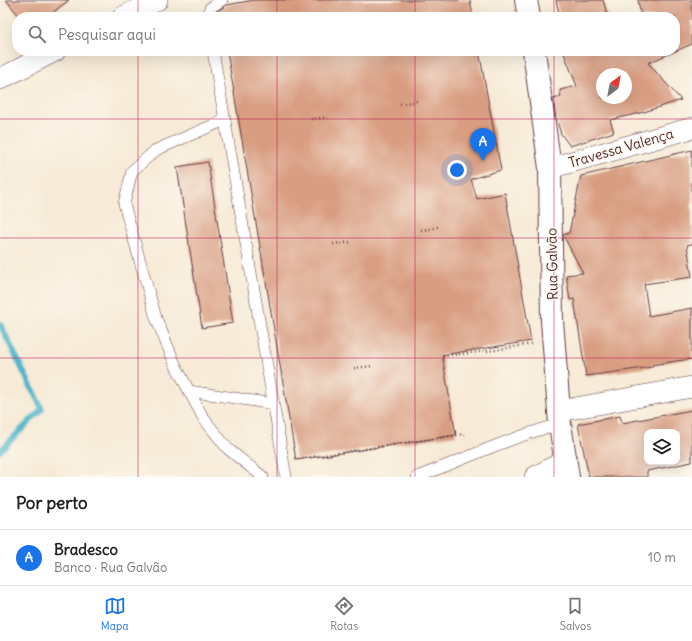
<!DOCTYPE html>
<html lang="pt">
<head>
<meta charset="utf-8">
<style>
	:root { --surface:#fff; --page:#f2f2f2; --text:#202124; --muted:#757577; --line:#e0e0e0; --accent:#1a73e8 }
	body { margin:0; font-family:Delius,sans-serif; background:var(--page); color:var(--text) }
	.controls { position:absolute; right:12px; bottom:12px; display:grid; overflow:hidden; border-radius:8px; box-shadow:0 4px 16px #0002 }
	.controls button { width:36px; height:36px; display:grid; place-items:center; padding:0; border:0; border-bottom:1px solid var(--line); background:var(--surface); color:var(--text); font:20px sans-serif }
	.compass { position:absolute; left:596px; top:68px; width:36px; height:36px; border-radius:50%; background:var(--surface); box-shadow:0 4px 16px #0002; rotate:32deg }
	.you { position:absolute; left:457px; top:170px; width:14px; height:14px; margin:-10px; border:3px solid #fff; border-radius:50%; background:#1a73e8; box-shadow:0 0 0 6px #1a73e833 }
	.badge { display:grid; place-items:center; width:26px; height:26px; border-radius:50%; background:var(--accent); color:#fff; font-size:13px; font-weight:700 }
	.pin { position:absolute; translate:-50% -33px; filter:drop-shadow(0 1px 2px #0008) }
	.pin::after { content:''; position:absolute; top:21px; width:14px; height:12px; background:inherit; clip-path:polygon(0 0,100% 0,50% 100%) }
	.list { margin:0; padding:0; list-style:none }
	h2 { display:flex; justify-content:space-between; align-items:center; height:52px; margin:0; padding:0 16px; font-size:17px }
	h2 small { font-size:13px; font-weight:400; color:var(--muted) }
	.list li { display:grid; grid-template-columns:26px 1fr auto; gap:12px; align-items:center; box-sizing:border-box; height:56px; padding:0 16px; border-top:1px solid var(--line) }
	.list b { display:block; font-size:15px; white-space:nowrap }
	.list p { margin:0; font-size:13px; white-space:nowrap; color:var(--muted) }
	.list em { font-size:13px; font-style:normal; color:var(--muted) }
	.icon { flex:none; width:22px; height:22px; fill:none; stroke:currentColor; stroke-width:2; stroke-linecap:round; stroke-linejoin:round }
	.map { position:relative; flex:none; width:692px; height:477px; overflow:hidden }
	.search { position:absolute; background:var(--surface); box-shadow:0 4px 16px #0002; left:12px; right:12px; top:12px; height:44px; display:flex; align-items:center; gap:10px; box-sizing:border-box; padding:0 14px; border-radius:16px; color:var(--muted); font-size:15px }
	.sheet { height:108px; background:var(--surface) }
	nav { display:flex; justify-content:space-around; align-items:center; box-sizing:border-box; height:56px; border-top:1px solid var(--line); background:var(--surface); font-size:11px; color:var(--muted) }
	nav a { display:grid; justify-items:center; gap:2px }
	nav .on { color:var(--accent) }
	.map>svg:first-child { display:block }
</style>
</head>
<body>
<div class="map">
<svg width="692" height="477" viewBox="0 0 692 477">
	<rect width="100%" height="100%" fill="#fbf7ec"/>
	<filter id="ink" filterUnits="userSpaceOnUse"><feTurbulence type="fractalNoise" baseFrequency=".025" numOctaves="2"/><feDisplacementMap in="SourceGraphic" scale="8" xChannelSelector="R" yChannelSelector="G"/><feConvolveMatrix kernelMatrix="1 2 1 2 8 2 1 2 1" color-interpolation-filters="sRGB"/></filter>
	<filter id="wash" filterUnits="userSpaceOnUse"><feTurbulence type="fractalNoise" baseFrequency=".012" numOctaves="4" result="noise"/><feDisplacementMap in="SourceGraphic" scale="16" xChannelSelector="R" yChannelSelector="G"/><feGaussianBlur stdDeviation="0.9" result="paint"/><feColorMatrix in="noise" values="0 0 0 0 0 0 0 0 0 0 0 0 0 0 0 0 0 1.4 0 .05"/><feComposite in="paint" operator="in"/></filter>
	<g filter="url(#wash)">
		<rect width="100%" height="100%" fill="#f7ead6"/>
		<g fill="none" stroke-linecap="round" stroke-linejoin="round">
			<path stroke="#4eb6cb" stroke-width="6" d="M0 324 42 409 0 451"/>
		</g>
		<g id="blocks">
			<g fill="#d99e82" fill-rule="evenodd">
				<path d="M6 0H69L47 17H20Z"/>
				<path d="M254 0H470L473 17H215L216 12 227 5Z"/>
				<path d="M556 0H603L608 17H560Z"/>
				<path d="M638 0H692V44L648 63 681 100 644 112 610 120 614 132 570 146 561 134 556 118 553 99 561 97 560 90 577 86 563 51H675V17H641ZM602 74H626V98H602Z"/>
				<path d="M227 51H479L501 170 471 179 477 199 505 193 531 341 442 355 456 435 296 460Z"/>
				<path d="M692 150V244L687 245 692 277 644 284 649 316 692 308V359L676 361 652 365V367L586 376 574 299 570 300 566 275 583 273 563 235 569 233 581 176Z"/>
				<path d="M208 162 233 323 202 328 177 167Z"/>
				<path d="M692 410V462L647 471V477H589L578 424 620 416 622 423ZM647 432H677V462H647Z"/>
			</g>
		</g>
	</g>
	<g filter="url(#ink)">
		<use href="#blocks" fill-opacity="0" stroke="#643d45" stroke-width="1"/>
		<g fill="none" stroke-linecap="round" stroke-linejoin="round">
			<defs>
				<g id="lane">
					<path d="M208 17 210 8 222 0"/>
					<path d="M213 51 286 477"/>
					<path d="M225 120 156 150 132 171 124 204 156 318 175 364 189 391 274 404"/>
					<path d="M189 391 204 419 228 449 263 477"/>
					<path d="M417 477C465 459 511 437 560 424"/>
				</g>
				<g id="street">
					<path d="M123 17 157 0"/>
					<path d="M0 79 55 51"/>
					<path d="M550 168 692 128"/>
					<path d="M559 411 692 387"/>
					<path d="M535 477 565 461"/>
				</g>
				<g id="secondary">
					<path d="M526 0 529 17"/>
					<path d="M534 51 550 168 552 321 560 424 568 477"/>
				</g>
			</defs>
			<use href="#lane" stroke="#643d45" stroke-width="12"/>
			<use href="#street" stroke="#643d45" stroke-width="22"/>
			<use href="#secondary" stroke="#643d45" stroke-width="24"/>
			<g stroke="#643d45" stroke-width="2.5" stroke-dasharray="1 3" stroke-linecap="butt">
				<path d="M400 104 417 101"/>
				<path d="M311 119 330 117"/>
				<path d="M421 230 430 229 438 227"/>
				<path d="M333 244 352 242"/>
				<path d="M443 356 496 350 531 344"/>
				<path d="M354 368 373 366"/>
				<path d="M298 459 465 434"/>
			</g>
			<use href="#lane" stroke="#fff" stroke-width="11"/>
			<use href="#street" stroke="#fff" stroke-width="21"/>
			<use href="#secondary" stroke="#fff" stroke-width="22"/>
		</g>
	</g>
	<path fill="none" stroke="#c2185b" stroke-width="1" stroke-opacity="0.55" d="M138 0V17M277 0V17M415 0V17M554 0V17M138 51V477M277 51V477M415 51V477M554 51V477M0 119H692M0 238H692M0 358H692"/>
	<g text-anchor="middle" stroke-width="3" stroke-linejoin="round" paint-order="stroke">
		<g font-size="14" fill="#4a1f2b" stroke="#fbf7ec">
			<text transform="translate(621 148) rotate(-16)" y="5">Travessa Valença</text>
			<text transform="translate(552 264) rotate(-91)" y="5">Rua Galvão</text>
		</g>
	</g>
</svg>
<div class="controls">
<button><svg class="icon" aria-label="layers" viewBox="0 0 24 24"><path d="M12 4l9 5-9 5-9-5zM3 14l9 5 9-5"/></svg></button>
</div>
<svg class="compass" viewBox="-18 -18 36 36"><path d="M0-13l5 13h-10z" fill="#e53935"/><path d="M0 13l5-13h-10z" fill="#757577"/></svg>
<div class="you"></div>
<div class="pin badge" style="left:483px;top:161px">A</div>
<div class="search"><svg class="icon" aria-label="search" viewBox="0 0 24 24"><circle cx="10" cy="10" r="6"/><path d="M15 15l6 6"/></svg>Pesquisar aqui</div>
</div>
<section class="sheet">
<h2>Por perto<small></small></h2>
<ul class="list">
<li><span class="badge">A</span><div><b>Bradesco</b><p>Banco · Rua Galvão</p></div><em>10 m</em></li>
</ul>
</section>
<nav>
<a class="on"><svg class="icon" aria-label="map" viewBox="0 0 24 24"><path d="M3 6l6-2 6 2 6-2v14l-6 2-6-2-6 2zM9 4v14M15 6v14"/></svg>Mapa</a>
<a><svg class="icon" aria-label="directions" viewBox="0 0 24 24"><path d="M12 3l9 9-9 9-9-9zM9 14v-3h6M13 9l2 2-2 2"/></svg>Rotas</a>
<a><svg class="icon" aria-label="saved" viewBox="0 0 24 24"><path d="M7 4h10v16l-5-4-5 4z"/></svg>Salvos</a>
</nav>
</body>
</html>
